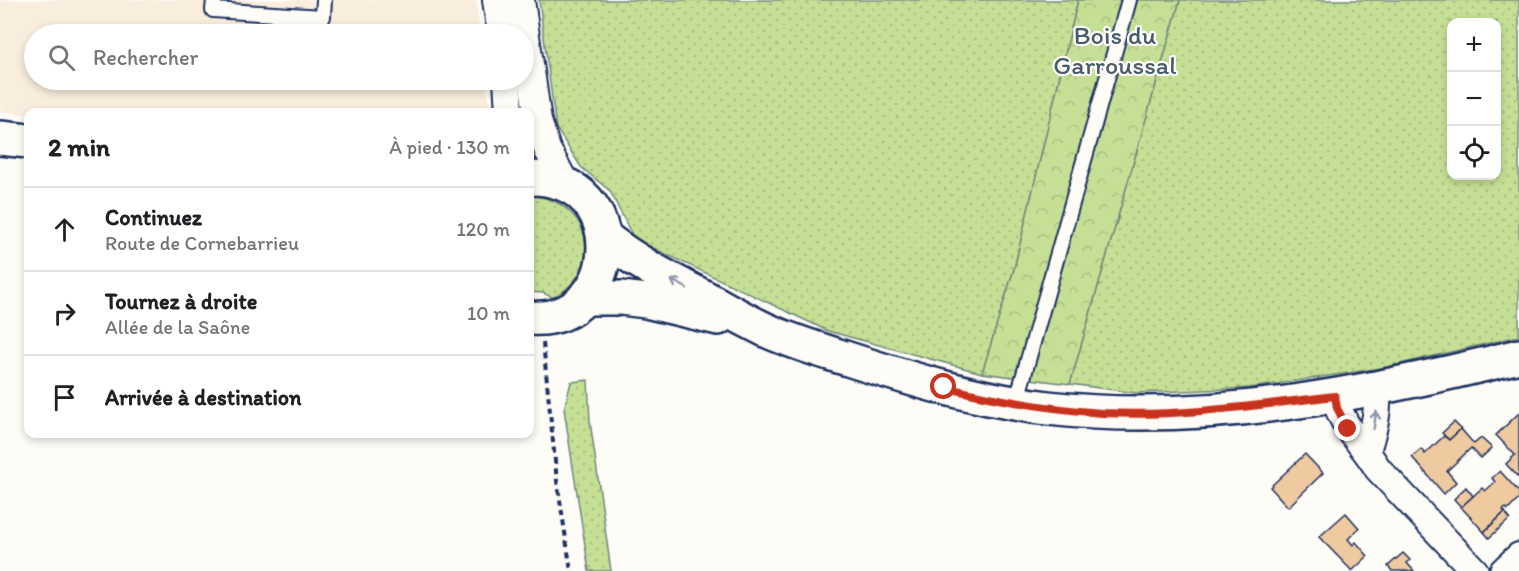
<!DOCTYPE html>
<html lang="fr">
<head>
<meta charset="utf-8">
<style>
	:root { --surface:#fff; --page:#f2f2f2; --text:#202124; --muted:#757577; --line:#e0e0e0 }
	body { margin:0; font-family:Itim,sans-serif; background:var(--page); color:var(--text) }
	.controls { position:absolute; right:18px; top:18px; display:grid; overflow:hidden; border-radius:12px; box-shadow:0 3px 9px #0003 }
	.controls button { width:54px; height:54px; display:grid; place-items:center; padding:0; border:0; border-bottom:2px solid var(--line); background:var(--surface); color:var(--text); font:30px sans-serif }
	.stop { position:absolute; width:18px; height:18px; margin:-14px; border:4px solid #c8321e; border-radius:50%; background:#fff }
	.stop.end { background:#c8321e; border-color:#fff; box-shadow:0 2px 6px #0008 }
	.list { margin:0; padding:0; list-style:none }
	h2 { display:flex; justify-content:space-between; align-items:center; height:78px; margin:0; padding:0 24px; font-size:26px }
	h2 small { font-size:20px; font-weight:400; color:var(--muted) }
	.list li { display:grid; grid-template-columns:39px 1fr auto; gap:18px; align-items:center; box-sizing:border-box; height:84px; padding:0 24px; border-top:2px solid var(--line) }
	.list b { display:block; font-size:22px; white-space:nowrap }
	.list p { margin:0; font-size:20px; white-space:nowrap; color:var(--muted) }
	.list em { font-size:20px; font-style:normal; color:var(--muted) }
	.icon { flex:none; width:33px; height:33px; fill:none; stroke:currentColor; stroke-width:2; stroke-linecap:round; stroke-linejoin:round }
	.map { position:relative; flex:none; width:1519px; height:571px; overflow:hidden }
	.search { position:absolute; background:var(--surface); box-shadow:0 3px 9px #0003; left:24px; top:24px; width:510px; height:66px; display:flex; align-items:center; gap:15px; box-sizing:border-box; padding:0 21px; border-radius:33px; color:var(--muted); font-size:22px }
	.panel { position:absolute; background:var(--surface); box-shadow:0 3px 9px #0003; left:24px; top:108px; width:510px; height:330px; border-radius:12px }
	.map>svg:first-child { display:block }
</style>
</head>
<body>
<div class="map">
<svg width="1519" height="571" viewBox="0 0 1519 571">
	<defs>
		<pattern id="grass-dots" width="8" height="8" patternUnits="userSpaceOnUse" patternTransform="scale(1.5)"><rect width="8" height="8" fill="#c5df95"/><path d="M2 2h.1M6 6h.1" fill="none" stroke="#a9c083" stroke-width="1.8" stroke-linecap="round"/></pattern>
		<pattern id="forest-crowns" width="20" height="18" patternUnits="userSpaceOnUse" patternTransform="scale(1.5)"><rect width="20" height="18" fill="#c5df95"/><path d="M2 6a3 3 0 1 1 6 0M12 15a3 3 0 1 1 6 0" fill="none" stroke="#a9c083"/></pattern>
	</defs>
	<rect width="100%" height="100%" fill="#fdfcf7"/>
	<filter id="ink" filterUnits="userSpaceOnUse"><feTurbulence type="fractalNoise" baseFrequency=".0167" numOctaves="2"/><feDisplacementMap in="SourceGraphic" scale="12" xChannelSelector="R" yChannelSelector="G"/><feConvolveMatrix kernelMatrix="1 2 1 2 8 2 1 2 1" color-interpolation-filters="sRGB"/></filter>
	<g filter="url(#ink)">
		<path fill="#f9eddd" d="M0 0H476L480 34H34V80H486L490 112H28V115L0 111Z"/>
		<g fill="url(#grass-dots)" stroke="#70877a" stroke-width="1.5" fill-rule="evenodd">
			<path d="M539 0H1078L1014 269 982 373 828 331 634 239 610 191 581 167 556 128Z"/>
			<path d="M1180 0H1519V336L1387 367 1250 388 1136 393 1070 384ZM1496 22V176H1452V22Z"/>
			<path d="M530 196C564 196 594 226 584 262 580 278 568 289 554 298L543 293 530 292Z"/>
			<path d="M588 380 590 421 611 571H589L564 409 571 382Z"/>
		</g>
		<path fill="url(#forest-crowns)" stroke="#70877a" stroke-width="1.5" d="M1078 0H1180L1070 384 982 373 1014 269Z"/>
		<g fill="#efc99f" stroke="#1b2f5e" stroke-width="1.5">
			<path d="M1519 413V478L1506 464 1515 455 1496 435Z"/>
			<path d="M1454 422 1461 429 1449 440 1442 433Z"/>
			<path d="M1461 429 1474 444 1481 438 1492 448 1481 458 1471 448 1447 471 1456 482 1444 494 1412 457 1421 449 1425 454 1444 436 1449 440Z"/>
			<path d="M1305 454 1323 473 1288 507 1270 487Z"/>
			<path d="M1500 471 1519 492V499L1508 510 1506 508 1503 510 1505 512 1484 532 1461 507 1482 488 1485 491 1495 482 1492 478Z"/>
			<path d="M1466 487 1473 496 1461 507 1454 499Z"/>
			<path d="M1505 512 1510 519 1489 538 1484 532Z"/>
			<path d="M1346 513 1359 528 1348 539 1353 545 1356 542 1368 556 1352 571 1319 537Z"/>
			<path d="M1403 553 1410 560 1407 563 1414 571H1392L1388 566Z"/>
		</g>
		<g fill="none" stroke-linecap="round" stroke-linejoin="round">
			<defs>
				<g id="service">
					<path d="M214 0 213 10 323 17 324 0"/>
					<path d="M1016 403 1129 0"/>
				</g>
				<g id="minor">
					<path d="M496 0 501 34"/>
					<path d="M521 0 538 121 547 149 566 184"/>
					<path d="M507 80 509 112"/>
					<path d="M1335 396C1340 425 1363 444 1378 469L1475 571"/>
					<path d="M1367 451C1373 430 1380 410 1376 388"/>
					<path d="M1503 571 1519 556"/>
				</g>
				<g id="secondary">
					<path d="M0 138 28 141"/>
					<path d="M530 178C634 177 623 325 530 318"/>
					<path d="M604 237C633 260 665 277 698 294 721 306 743 319 766 330 792 342 820 350 848 359 913 380 980 400 1048 408 1206 426 1366 394 1519 356"/>
					<path d="M584 298H621L646 301 718 318"/>
				</g>
			</defs>
			<use href="#service" stroke="#1b2f5e" stroke-width="18"/>
			<use href="#minor" stroke="#1b2f5e" stroke-width="30"/>
			<use href="#secondary" stroke="#1b2f5e" stroke-width="38"/>
			<path stroke="#1b2f5e" stroke-width="4" stroke-dasharray="6 4.5" stroke-linecap="butt" d="M543 343 557 481 571 571"/>
			<use href="#service" stroke="#fdfcf7" stroke-width="14"/>
			<use href="#minor" stroke="#fdfcf7" stroke-width="26"/>
			<use href="#secondary" stroke="#fdfcf7" stroke-width="33"/>
		</g>
		<defs><path id="oneway-shaft" d="M-6 0H5M1.5-3L5.5 0L1.5 3" fill="none" stroke-width="1.6" stroke-linecap="round" stroke-linejoin="round" transform="scale(1.5)"/></defs>
		<g stroke="#8c96aa">
			<use href="#oneway-shaft" transform="translate(679 284) rotate(-152)"/>
			<use href="#oneway-shaft" transform="translate(1375 420) rotate(-81)"/>
		</g>
	</g>
	<g fill="none" stroke-linecap="round" stroke-linejoin="round" filter="url(#ink)">
		<path stroke="#c8321e" stroke-width="8" d="M944 387C996 400 1048 409 1102 413 1180 417 1258 405 1335 396L1337 408 1348 429"/>
	</g>
	<g text-anchor="middle" stroke-width="4.5" stroke-linejoin="round" paint-order="stroke">
		<g font-size="26" fill="#465b6c" stroke="#fdfcf7">
			<text x="1115" y="44">Bois du<tspan x="1115" dy="30">Garroussal</tspan></text>
		</g>
	</g>
</svg>
<div class="controls">
<button>+</button>
<button>−</button>
<button><svg class="icon" aria-label="locate" viewBox="0 0 24 24"><circle cx="12" cy="12" r="6"/><path d="M12 2v4M12 18v4M2 12h4M18 12h4"/></svg></button>
</div>
<div class="stop" style="left:944px;top:387px"></div>
<div class="stop end" style="left:1348px;top:429px"></div>
<div class="search"><svg class="icon" aria-label="search" viewBox="0 0 24 24"><circle cx="10" cy="10" r="6"/><path d="M15 15l6 6"/></svg>Rechercher</div>
<section class="panel">
<h2>2 min<small>À pied · 130 m</small></h2>
<ul class="list">
<li><svg class="icon" aria-label="ahead" viewBox="0 0 24 24"><path d="M12 20V5M6 11l6-6 6 6"/></svg><div><b>Continuez</b><p>Route de Cornebarrieu</p></div><em>120 m</em></li>
<li><svg class="icon" aria-label="right" viewBox="0 0 24 24"><path d="M7 20v-9h11M14 6l5 5-5 5"/></svg><div><b>Tournez à droite</b><p>Allée de la Saône</p></div><em>10 m</em></li>
<li><svg class="icon" aria-label="arrive" viewBox="0 0 24 24"><path d="M6 21V4h12l-3 4 3 4H6"/></svg><div><b>Arrivée à destination</b></div></li>
</ul>
</section>
</div>
</body>
</html>
